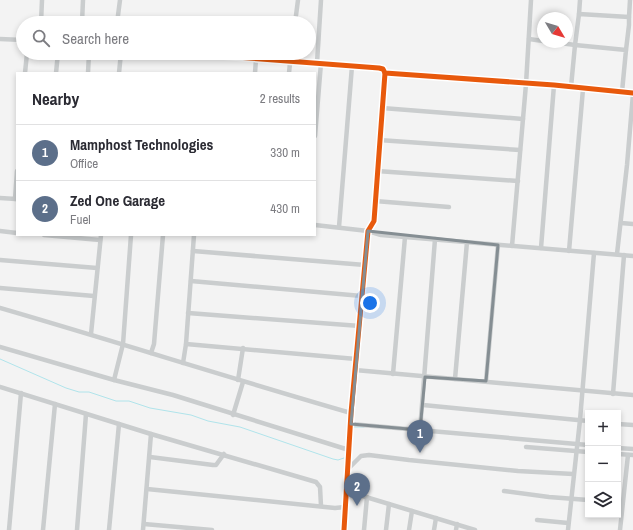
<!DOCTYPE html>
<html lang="en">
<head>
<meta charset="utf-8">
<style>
	:root { --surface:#fff; --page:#f2f2f3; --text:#2b2b33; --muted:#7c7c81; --line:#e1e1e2; --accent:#7c3aed }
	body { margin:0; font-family:"Archivo Narrow",sans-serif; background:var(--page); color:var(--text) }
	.controls { position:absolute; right:12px; bottom:12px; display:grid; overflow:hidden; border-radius:0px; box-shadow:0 2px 6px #0003 }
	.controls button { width:36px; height:36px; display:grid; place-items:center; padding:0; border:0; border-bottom:1px solid var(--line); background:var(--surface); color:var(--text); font:20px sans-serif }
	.compass { position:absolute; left:537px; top:12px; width:36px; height:36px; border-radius:50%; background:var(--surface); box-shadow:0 2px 6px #0003; rotate:128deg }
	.you { position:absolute; left:370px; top:303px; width:14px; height:14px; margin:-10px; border:3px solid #fff; border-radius:50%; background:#1a73e8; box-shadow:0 0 0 6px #1a73e833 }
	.badge { display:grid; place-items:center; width:26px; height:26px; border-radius:50%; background:var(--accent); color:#fff; font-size:13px; font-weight:700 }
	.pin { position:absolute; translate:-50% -33px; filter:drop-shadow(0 1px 2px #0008) }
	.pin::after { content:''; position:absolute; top:21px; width:14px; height:12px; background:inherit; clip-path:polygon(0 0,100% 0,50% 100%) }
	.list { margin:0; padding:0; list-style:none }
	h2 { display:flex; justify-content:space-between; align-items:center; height:52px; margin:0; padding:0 16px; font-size:17px }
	h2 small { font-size:13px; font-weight:400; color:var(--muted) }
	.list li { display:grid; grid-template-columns:26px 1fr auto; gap:12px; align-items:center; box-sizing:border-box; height:56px; padding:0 16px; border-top:1px solid var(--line) }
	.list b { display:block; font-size:15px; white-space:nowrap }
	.list p { margin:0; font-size:13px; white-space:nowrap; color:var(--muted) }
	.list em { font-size:13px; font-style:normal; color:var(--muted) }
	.icon { flex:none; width:22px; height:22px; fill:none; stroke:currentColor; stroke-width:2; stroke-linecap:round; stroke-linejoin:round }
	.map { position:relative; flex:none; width:633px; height:530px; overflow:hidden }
	.search { position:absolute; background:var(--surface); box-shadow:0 2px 6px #0003; left:16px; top:16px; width:300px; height:44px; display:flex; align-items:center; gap:10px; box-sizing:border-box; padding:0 14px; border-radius:22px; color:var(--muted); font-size:15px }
	.panel { position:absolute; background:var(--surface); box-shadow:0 2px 6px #0003; left:16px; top:72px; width:300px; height:164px; border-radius:0px }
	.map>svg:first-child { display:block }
</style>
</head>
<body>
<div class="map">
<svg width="633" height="530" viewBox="0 0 633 530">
	<rect width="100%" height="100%" fill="#f3f3f3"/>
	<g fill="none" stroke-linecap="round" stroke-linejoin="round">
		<g stroke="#b0e4eb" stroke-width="1">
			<path d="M0 359 66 388 79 392H89L116 401H129L150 408 191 415 208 421 240 427 333 459 338 460 344 458"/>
			<path d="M352 428 353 427H364"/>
		</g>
		<g stroke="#cacdce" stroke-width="4.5">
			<path d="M579 14 580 0"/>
			<path d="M41 23 42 0"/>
			<path d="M82 23 83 0"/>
			<path d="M117 23 120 0"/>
			<path d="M268 23V20"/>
			<path d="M295 23 298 0"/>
			<path d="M0 39 23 40"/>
			<path d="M529 39 543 41"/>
			<path d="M553 42 575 45 579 14 629 17 630 0"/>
			<path d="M626 50 629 25V17"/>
			<path d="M184 53 379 68 383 69 385 73 554 85 633 93"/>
			<path d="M264 60 265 53"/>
			<path d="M317 63 321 0"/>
			<path d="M25 73 27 53"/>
			<path d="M56 73 58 53"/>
			<path d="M88 73 89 53"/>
			<path d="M119 73 121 53"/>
			<path d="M255 73 256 59"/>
			<path d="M289 73 291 53"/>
			<path d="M571 87 575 45 626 50 622 92"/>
			<path d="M382 108 523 119"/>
			<path d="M315 136 321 63"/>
			<path d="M379 140 520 150"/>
			<path d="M377 171 518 181"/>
			<path d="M0 198 16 199"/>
			<path d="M15 199 17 171"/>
			<path d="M375 201 449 207"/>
			<path d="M621 223 633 224"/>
			<path d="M315 225 368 231 381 235 633 256"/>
			<path d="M339 227 352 66"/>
			<path d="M0 231 17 233"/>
			<path d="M44 235 100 240"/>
			<path d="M512 246 526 84 531 0"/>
			<path d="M541 248 554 85"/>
			<path d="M193 251 365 265"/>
			<path d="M569 251 583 89"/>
			<path d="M617 254 627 165 633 94"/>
			<path d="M0 260 97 268"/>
			<path d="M191 281 362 296"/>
			<path d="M0 288 94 296"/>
			<path d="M0 308C117 342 233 379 351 413"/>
			<path d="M188 313 360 326"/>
			<path d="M91 334 101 235"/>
			<path d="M186 344 356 359"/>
			<path d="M0 347 114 380 173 395 349 450"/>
			<path d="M151 353 154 344 163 235"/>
			<path d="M183 363 186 344 194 235"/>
			<path d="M355 370 633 395"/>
			<path d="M393 374 405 237"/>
			<path d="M455 379 467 242"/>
			<path d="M114 380 123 344 131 235"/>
			<path d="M238 380 243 348"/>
			<path d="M486 381 498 245"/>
			<path d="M0 387 151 434 316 482 320 487 321 506"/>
			<path d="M613 394 624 255"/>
			<path d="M423 405 588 421"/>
			<path d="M233 415 243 382"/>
			<path d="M351 424 588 445"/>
			<path d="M618 424 633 425"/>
			<path d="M420 430 435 239"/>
			<path d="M526 447 588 452"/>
			<path d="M618 448 633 449"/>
			<path d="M618 454 633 455"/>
			<path d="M150 457 213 465H216L224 454"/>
			<path d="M347 470 361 456 369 455 409 460 518 471 573 474"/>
			<path d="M147 489 335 508 345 507"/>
			<path d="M346 491 475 530"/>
			<path d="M504 491 549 497 588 500"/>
			<path d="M537 520 568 523"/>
			<path d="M144 524 212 530"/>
			<path d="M9 530 21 393"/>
			<path d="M43 530 55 404"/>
			<path d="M77 530 86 414"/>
			<path d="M109 530 119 424"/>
			<path d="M143 530 151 434"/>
			<path d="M344 530 351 413 368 231 374 221 385 73"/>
			<path d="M364 530 367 497"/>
			<path d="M386 530 389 504"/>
			<path d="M409 530 412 511"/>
			<path d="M434 530 436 518"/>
			<path d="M456 530 457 524"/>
			<path d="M568 530 580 420 594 253"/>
			<path d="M620 530 628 455"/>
		</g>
		<defs>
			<g id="cycleway">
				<path d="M184 53 379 68 383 69 385 73 554 85 633 93"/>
				<path d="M344 530 351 413 368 231 374 221 385 73"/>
			</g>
		</defs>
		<use href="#cycleway" stroke="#fff" stroke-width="8"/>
		<use href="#cycleway" stroke="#e8590c" stroke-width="5"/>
	</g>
	<path fill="none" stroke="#858e93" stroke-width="3" stroke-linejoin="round" d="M368 231 498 245 486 381 425 377 420 430 351 424Z"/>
</svg>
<div class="controls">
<button>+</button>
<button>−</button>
<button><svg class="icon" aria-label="layers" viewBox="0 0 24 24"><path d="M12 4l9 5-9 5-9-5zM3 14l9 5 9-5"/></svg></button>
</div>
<svg class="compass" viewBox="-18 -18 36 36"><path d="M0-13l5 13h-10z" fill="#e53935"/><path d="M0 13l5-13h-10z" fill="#7c7c81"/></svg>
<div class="you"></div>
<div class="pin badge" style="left:420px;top:453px;background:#5c6f8a">1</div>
<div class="pin badge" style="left:357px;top:506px;background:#5c6f8a">2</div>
<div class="search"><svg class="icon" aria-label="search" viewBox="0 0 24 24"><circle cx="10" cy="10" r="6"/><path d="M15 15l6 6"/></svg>Search here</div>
<section class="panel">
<h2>Nearby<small>2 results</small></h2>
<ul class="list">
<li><span class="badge" style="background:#5c6f8a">1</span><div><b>Mamphost Technologies</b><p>Office</p></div><em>330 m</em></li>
<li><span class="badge" style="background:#5c6f8a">2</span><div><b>Zed One Garage</b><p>Fuel</p></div><em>430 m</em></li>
</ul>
</section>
</div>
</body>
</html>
